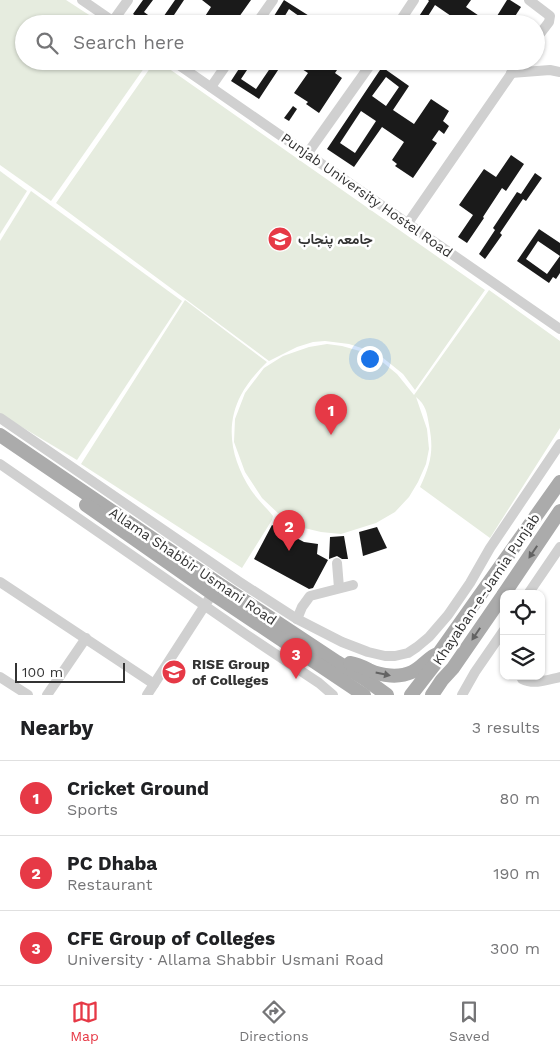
<!DOCTYPE html>
<html lang="en">
<head>
<meta charset="utf-8">
<style>
	:root { --surface:#fff; --page:#f2f2f2; --text:#202124; --muted:#757577; --line:#e0e0e0; --accent:#e63946 }
	body { margin:0; font-family:"Work Sans",Vazirmatn,sans-serif; background:var(--page); color:var(--text) }
	.controls { position:absolute; right:15px; bottom:15px; display:grid; overflow:hidden; border-radius:10px; box-shadow:0 1px 4px #0004 }
	.controls button { width:45px; height:45px; display:grid; place-items:center; padding:0; border:0; border-bottom:1px solid var(--line); background:var(--surface); color:var(--text); font:25px sans-serif }
	.scale { position:absolute; left:15px; bottom:12px; width:110px; box-sizing:border-box; padding-left:5px; border:2px solid #333; border-top:0; font-size:14px; line-height:18px; white-space:nowrap; color:#333; -webkit-text-stroke:4px #fff; paint-order:stroke }
	.you { position:absolute; left:369px; top:358px; width:18px; height:18px; margin:-12px; border:4px solid #fff; border-radius:50%; background:#1a73e8; box-shadow:0 0 0 8px #1a73e833 }
	.badge { display:grid; place-items:center; width:32px; height:32px; border-radius:50%; background:var(--accent); color:#fff; font-size:16px; font-weight:700 }
	.pin { position:absolute; translate:-50% -41px; filter:drop-shadow(0 1px 2px #0008) }
	.pin::after { content:''; position:absolute; top:26px; width:18px; height:15px; background:inherit; clip-path:polygon(0 0,100% 0,50% 100%) }
	.list { margin:0; padding:0; list-style:none }
	h2 { display:flex; justify-content:space-between; align-items:center; height:65px; margin:0; padding:0 20px; font-size:21px }
	h2 small { font-size:16px; font-weight:400; color:var(--muted) }
	.list li { display:grid; grid-template-columns:32px 1fr auto; gap:15px; align-items:center; box-sizing:border-box; height:75px; padding:0 20px; border-top:1px solid var(--line) }
	.list b { display:block; font-size:19px; white-space:nowrap }
	.list p { margin:0; font-size:16px; white-space:nowrap; color:var(--muted) }
	.list em { font-size:16px; font-style:normal; color:var(--muted) }
	.icon { flex:none; width:28px; height:28px; fill:none; stroke:currentColor; stroke-width:2; stroke-linecap:round; stroke-linejoin:round }
	.map { position:relative; flex:none; width:560px; height:695px; overflow:hidden }
	.search { position:absolute; background:var(--surface); box-shadow:0 1px 4px #0004; left:15px; right:15px; top:15px; height:55px; display:flex; align-items:center; gap:12px; box-sizing:border-box; padding:0 18px; border-radius:28px; color:var(--muted); font-size:19px }
	.sheet { height:290px; background:var(--surface) }
	nav { display:flex; justify-content:space-around; align-items:center; box-sizing:border-box; height:70px; border-top:1px solid var(--line); background:var(--surface); font-size:14px; color:var(--muted) }
	nav a { display:grid; justify-items:center; gap:2px }
	nav .on { color:var(--accent) }
	.map>svg:first-child { display:block }
</style>
</head>
<body>
<div class="map">
<svg width="560" height="695" viewBox="0 0 560 695">
	<rect width="100%" height="100%" fill="#fff"/>
	<g fill="#e6ecdf">
		<path d="M0 0H66L103 24H24V61H149L51 201 0 165Z"/>
		<path d="M155 61H158L485 290 415 390 403 374 377 353 349 344 325 341 313 342 297 347 269 361 56 203Z"/>
		<path d="M0 171 27 191 0 234Z"/>
		<path d="M31 191 182 301 77 460 0 414V241Z"/>
		<path d="M489 290 560 341V428L490 538 420 487C431 464 434 450 429 425 427 413 426 405 416 397L427 429 429 449 426 464 418 482 409 497 395 512 376 523 341 534 321 532 300 527 282 517 262 498 245 472 234 442 235 419 245 393 264 368 283 356 309 347 327 344 342 346 374 355 397 374 414 395Z"/>
		<path d="M185 300 267 362C257 372 247 383 241 395 224 427 232 461 251 490 257 499 266 507 273 516L272 520 242 568 81 464Z"/>
	</g>
	<g fill="#1a1a1a" fill-rule="evenodd">
		<path d="M143 0H153L144 12 159 23 175 0H184L168 24H147L133 14Z"/>
		<path d="M202 0H251L234 24H200L211 7Z"/>
		<path d="M284 0 314 19 310 24H300L303 19 289 9 280 24H269Z"/>
		<path d="M428 0H471L466 7 491 24H461L457 21 454 24H445L451 16 435 5 423 24H414L429 1Z"/>
		<path d="M507 0H510L521 7 510 24H492Z"/>
		<path d="M244 61H253L241 79 256 89 275 61H284L259 99 231 81Z"/>
		<path d="M290 61H355L349 70 341 64 335 73 342 78 319 113 306 104 308 102 294 93 308 73Z"/>
		<path d="M382 67 409 86 393 110 414 124 431 99 449 111 443 121 449 126 444 134 439 130 432 140 437 143 413 178 395 166 397 164 392 160 404 142 382 127 354 167 327 149ZM386 77 399 87 386 106 372 96ZM361 111 376 121 355 153 340 143Z"/>
		<path d="M293 106 297 109 289 121 284 118Z"/>
		<path d="M511 155 524 164 506 191 502 188 483 217 484 218 467 243 458 237 473 215 459 205 484 169 496 177Z"/>
		<path d="M535 173 542 178 526 201 523 199 500 233 502 235 485 259 479 254 495 230 493 228 517 192 521 194Z"/>
		<path d="M539 229 560 243V273L556 279 553 277 549 283 517 261ZM538 241 560 256 547 274 526 259Z"/>
		<path d="M272 525 304 542 318 544 317 554 328 560 313 588 309 589 254 559Z"/>
		<path d="M377 527 387 548 363 556 359 532Z"/>
		<path d="M344 536 348 559H342L337 556 329 559 330 537Z"/>
	</g>
	<g fill="none" stroke-linecap="round" stroke-linejoin="round">
		<g stroke="#d0d0d0" stroke-width="10">
			<path d="M82 0 117 24"/>
			<path d="M529 0 550 16 549 22 536 39"/>
			<path d="M113 21 128 0"/>
			<path d="M256 24 273 0"/>
			<path d="M398 24 414 0"/>
			<path d="M173 61 560 329"/>
			<path d="M511 73 550 70 560 72"/>
			<path d="M211 87 229 61"/>
			<path d="M307 154 373 61"/>
			<path d="M408 223 520 61"/>
			<path d="M0 418 238 581 297 619 342 642 368 652 385 656H395L408 653 417 647 429 637 448 615 470 583 490 548 560 444"/>
			<path d="M0 464 247 635 319 683 333 695"/>
			<path d="M337 563 339 588"/>
			<path d="M0 582 154 684"/>
			<path d="M528 594 560 547"/>
			<path d="M297 619 302 607 310 596 353 585"/>
			<path d="M0 677 28 695"/>
			<path d="M522 679C534 685 547 680 560 677"/>
			<path d="M47 695 86 638"/>
			<path d="M147 695 209 599"/>
			<path d="M462 695 475 672 504 630"/>
		</g>
		<g stroke="#ababab" stroke-width="14">
			<path d="M0 435 219 584 337 662 365 679 387 695"/>
			<path d="M86 505 213 594 364 695"/>
			<path d="M504 594 560 511"/>
			<path d="M350 663C357 664 363 667 369 670 382 676 399 678 412 672 421 668 426 660 435 655"/>
			<path d="M411 695 435 664 439 653 560 482"/>
			<path d="M432 695 442 680 453 668 504 594"/>
		</g>
	</g>
	<defs><path id="oneway-solid" d="M-6-.8H1V-3.2L6.5 0L1 3.2V.8H-6Z" transform="scale(1.25)"/></defs>
	<g fill="#636363">
		<use href="#oneway-solid" transform="translate(533 552) rotate(124)"/>
		<use href="#oneway-solid" transform="translate(476 634) rotate(124)"/>
		<use href="#oneway-solid" transform="translate(383 674) rotate(12)"/>
	</g>
	<defs>
		<symbol id="university-disc" viewBox="-11 -11 22 22"><circle r="9.5" fill="#e63946" stroke="#fff"/><path d="M0-5L7-2L0 1L-7-2ZM-4 1L0 2.5L4 1V4Q0 6-4 4Z" fill="#fff"/></symbol>
	</defs>
	<g fill-rule="evenodd">
		<use href="#university-disc" x="266" y="225" width="28" height="28"/>
		<use href="#university-disc" x="160" y="658" width="28" height="28"/>
	</g>
	<g text-anchor="middle" stroke-width="5" stroke-linejoin="round" paint-order="stroke">
		<g font-size="14" fill="#333" stroke="#fff">
			<text transform="translate(367 195) rotate(35)" y="5">Punjab University Hostel Road</text>
			<text transform="translate(193 566) rotate(34)" y="5">Allama Shabbir Usmani Road</text>
			<text transform="translate(486 589) rotate(-56)" y="5">Khayaban-e-Jamia Punjab</text>
		</g>
		<g font-size="14" font-weight="bold" fill="#333" stroke="#fff" text-anchor="start">
			<text x="298" y="244">جامعہ پنجاب</text>
			<text x="192" y="669">RISE Group<tspan x="192" dy="16">of Colleges</tspan></text>
		</g>
	</g>
</svg>
<div class="controls">
<button><svg class="icon" aria-label="locate" viewBox="0 0 24 24"><circle cx="12" cy="12" r="6"/><path d="M12 2v4M12 18v4M2 12h4M18 12h4"/></svg></button>
<button><svg class="icon" aria-label="layers" viewBox="0 0 24 24"><path d="M12 4l9 5-9 5-9-5zM3 14l9 5 9-5"/></svg></button>
</div>
<div class="scale">100 m</div>
<div class="you"></div>
<div class="pin badge" style="left:331px;top:435px">1</div>
<div class="pin badge" style="left:289px;top:551px">2</div>
<div class="pin badge" style="left:296px;top:679px">3</div>
<div class="search"><svg class="icon" aria-label="search" viewBox="0 0 24 24"><circle cx="10" cy="10" r="6"/><path d="M15 15l6 6"/></svg>Search here</div>
</div>
<section class="sheet">
<h2>Nearby<small>3 results</small></h2>
<ul class="list">
<li><span class="badge">1</span><div><b>Cricket Ground</b><p>Sports</p></div><em>80 m</em></li>
<li><span class="badge">2</span><div><b>PC Dhaba</b><p>Restaurant</p></div><em>190 m</em></li>
<li><span class="badge">3</span><div><b>CFE Group of Colleges</b><p>University · Allama Shabbir Usmani Road</p></div><em>300 m</em></li>
</ul>
</section>
<nav>
<a class="on"><svg class="icon" aria-label="map" viewBox="0 0 24 24"><path d="M3 6l6-2 6 2 6-2v14l-6 2-6-2-6 2zM9 4v14M15 6v14"/></svg>Map</a>
<a><svg class="icon" aria-label="directions" viewBox="0 0 24 24"><path d="M12 3l9 9-9 9-9-9zM9 14v-3h6M13 9l2 2-2 2"/></svg>Directions</a>
<a><svg class="icon" aria-label="saved" viewBox="0 0 24 24"><path d="M7 4h10v16l-5-4-5 4z"/></svg>Saved</a>
</nav>
</body>
</html>
